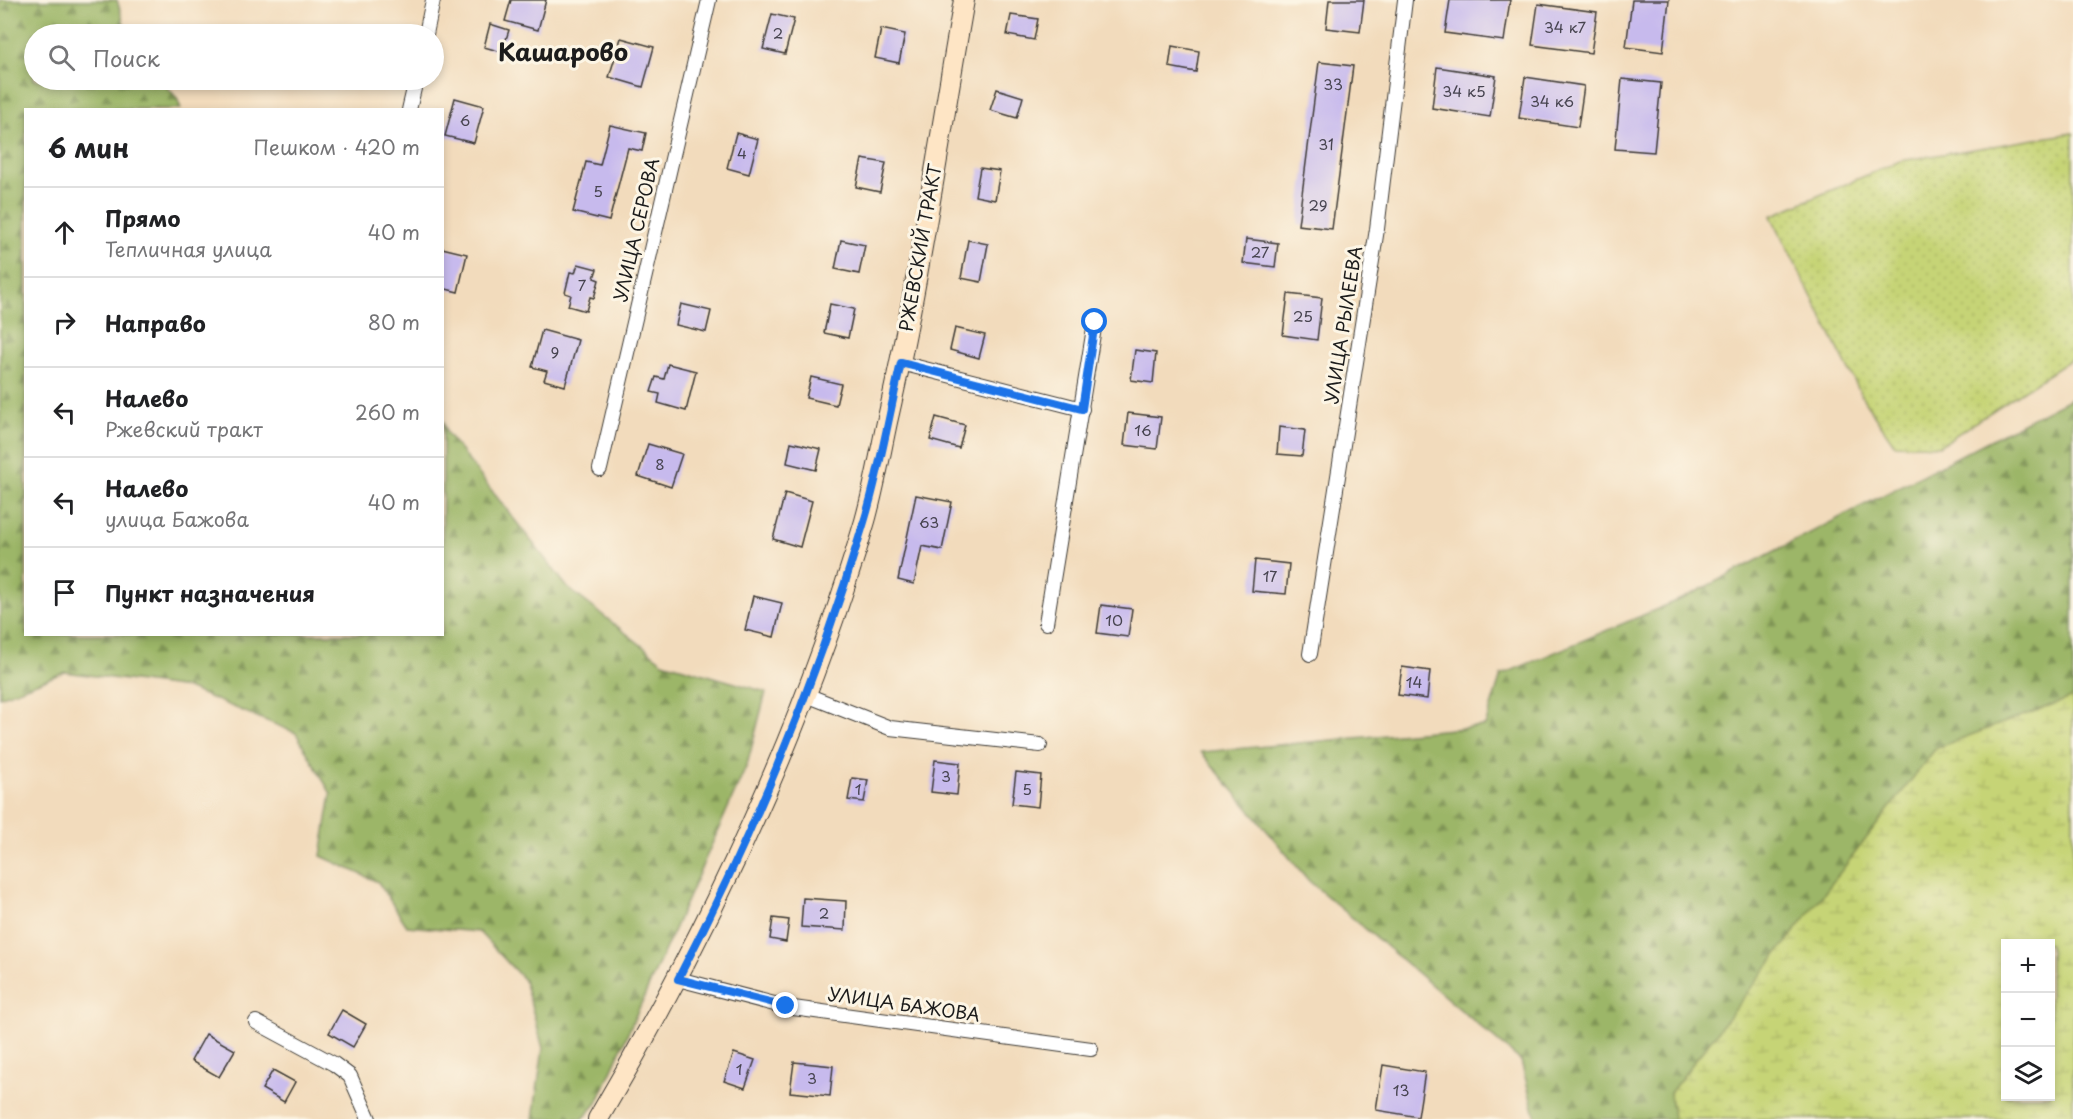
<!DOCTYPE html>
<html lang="ru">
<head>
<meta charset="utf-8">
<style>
	:root { --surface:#fff; --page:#f2f2f2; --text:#202124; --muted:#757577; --line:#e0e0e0 }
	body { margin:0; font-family:"Playpen Sans",sans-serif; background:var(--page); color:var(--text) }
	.controls { position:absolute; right:18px; bottom:18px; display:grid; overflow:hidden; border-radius:0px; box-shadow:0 3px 9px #0003 }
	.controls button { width:54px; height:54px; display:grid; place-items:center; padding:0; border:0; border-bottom:2px solid var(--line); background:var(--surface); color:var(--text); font:30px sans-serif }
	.stop { position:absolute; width:18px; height:18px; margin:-14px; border:4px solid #1a73e8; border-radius:50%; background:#fff }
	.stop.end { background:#1a73e8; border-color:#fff; box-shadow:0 2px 6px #0008 }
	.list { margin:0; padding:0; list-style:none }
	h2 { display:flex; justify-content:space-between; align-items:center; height:78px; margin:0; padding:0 24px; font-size:26px }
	h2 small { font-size:20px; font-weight:400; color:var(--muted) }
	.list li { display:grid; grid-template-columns:39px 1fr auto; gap:18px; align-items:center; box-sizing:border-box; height:90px; padding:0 24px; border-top:2px solid var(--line) }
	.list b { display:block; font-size:22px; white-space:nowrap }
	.list p { margin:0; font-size:20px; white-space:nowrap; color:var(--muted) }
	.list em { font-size:20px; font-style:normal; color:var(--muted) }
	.icon { flex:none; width:33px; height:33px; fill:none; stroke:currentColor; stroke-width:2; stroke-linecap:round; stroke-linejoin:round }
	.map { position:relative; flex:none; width:2073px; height:1119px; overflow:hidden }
	.search { position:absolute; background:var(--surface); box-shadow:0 3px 9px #0003; left:24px; top:24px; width:420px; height:66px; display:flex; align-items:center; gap:15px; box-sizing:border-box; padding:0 21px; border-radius:33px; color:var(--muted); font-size:22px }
	.panel { position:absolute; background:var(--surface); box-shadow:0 3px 9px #0003; left:24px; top:108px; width:420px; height:528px; border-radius:0px }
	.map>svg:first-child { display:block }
</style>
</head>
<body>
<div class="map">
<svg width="2073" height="1119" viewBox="0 0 2073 1119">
	<defs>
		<pattern id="grass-dots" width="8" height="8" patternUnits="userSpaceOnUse" patternTransform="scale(1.5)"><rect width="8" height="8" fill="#c6d476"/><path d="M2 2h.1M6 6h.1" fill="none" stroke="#aab566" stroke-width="1.8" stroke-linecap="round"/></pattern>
		<pattern id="forest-firs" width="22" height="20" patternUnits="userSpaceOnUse" patternTransform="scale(1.5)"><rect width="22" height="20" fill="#9cb667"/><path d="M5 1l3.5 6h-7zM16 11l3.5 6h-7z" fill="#7e9354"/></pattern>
		<pattern id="wetland-marsh" width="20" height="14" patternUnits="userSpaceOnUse" patternTransform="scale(1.5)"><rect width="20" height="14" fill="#c6d476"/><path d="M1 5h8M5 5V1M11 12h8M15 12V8" fill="none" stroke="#aab566"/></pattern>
	</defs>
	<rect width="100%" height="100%" fill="#fcf5e5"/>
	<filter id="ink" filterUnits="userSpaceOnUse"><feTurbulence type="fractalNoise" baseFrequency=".0167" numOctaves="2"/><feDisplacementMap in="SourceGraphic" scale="12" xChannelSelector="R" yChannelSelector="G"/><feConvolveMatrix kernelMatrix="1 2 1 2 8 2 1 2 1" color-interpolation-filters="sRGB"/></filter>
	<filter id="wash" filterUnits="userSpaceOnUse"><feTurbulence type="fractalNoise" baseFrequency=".008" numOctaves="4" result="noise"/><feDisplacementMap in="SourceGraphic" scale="24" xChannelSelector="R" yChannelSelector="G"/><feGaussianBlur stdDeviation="1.35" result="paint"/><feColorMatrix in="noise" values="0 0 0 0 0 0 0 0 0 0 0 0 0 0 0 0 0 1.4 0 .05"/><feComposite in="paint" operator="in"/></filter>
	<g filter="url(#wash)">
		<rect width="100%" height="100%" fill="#f2dbbc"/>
		<path fill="url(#grass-dots)" stroke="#717849" stroke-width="1.5" d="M2073 133V358L1939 446 1894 444 1864 400 1771 216 1900 161Z"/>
		<g fill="url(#forest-firs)" stroke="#5c6942" stroke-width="1.5" fill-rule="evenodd">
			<path d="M0 0H117L127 34H34V80H160L177 98 181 109 26 110V634H442L443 421 446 432 568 588 663 662 766 692 747 765 597 1103 583 1119H533L543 1048 524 980 479 932 407 926 378 882 321 856 331 794 296 733 187 688 65 672 0 697Z"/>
			<path d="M2073 397V1119H1536L1521 1061 1309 881 1201 752 1485 726 1501 675 1686 597ZM2006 944H2050V1096H2006Z"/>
		</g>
		<path fill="url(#wetland-marsh)" stroke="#717849" stroke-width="1.5" fill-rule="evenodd" d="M2073 697V1119H1673L1670 1093 1936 748ZM2006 944H2050V1096H2006Z"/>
		<g id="blocks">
			<g fill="#c7baed">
				<path d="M511 0H546L538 30 505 21Z"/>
				<path d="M1329 0H1364L1360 32 1326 28Z"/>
				<path d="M1450 0H1510L1504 41 1445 33Z"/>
				<path d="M1632 0H1669L1663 52 1626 47Z"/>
				<path d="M1538 4 1597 12 1591 53 1532 45Z"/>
				<path d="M772 14 794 19 785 54 763 49Z"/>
				<path d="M1011 15 1038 19 1034 40 1007 35Z"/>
				<path d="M490 24 509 30 502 52 484 47Z"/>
				<path d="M881 29 905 34 899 63 875 58Z"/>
				<path d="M621 38 654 47 643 87 609 77Z"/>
				<path d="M1172 46 1199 51 1196 72 1169 67Z"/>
				<path d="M1319 62 1353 66 1332 229 1298 225Z"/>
				<path d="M1437 67 1496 76 1490 117 1432 108Z"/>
				<path d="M1525 77 1584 86 1578 127 1519 118Z"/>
				<path d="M1622 79 1661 83 1654 152 1615 149Z"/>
				<path d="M997 89 1023 97 1017 118 990 110Z"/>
				<path d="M455 98 484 106 474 143 445 136Z"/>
				<path d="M610 125 646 133 642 151 628 148 609 221 573 212 586 162 600 165Z"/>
				<path d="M736 133 758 139 749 174 727 168Z"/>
				<path d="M862 159 886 163 880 192 856 187Z"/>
				<path d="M980 168 1000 171 995 200 975 196Z"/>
				<path d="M1246 239 1278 243 1275 267 1243 263Z"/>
				<path d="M841 240 865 245 859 274 835 269Z"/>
				<path d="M968 240 988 244 981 282 961 278Z"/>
				<path d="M442 248 467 254 458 292 442 288Z"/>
				<path d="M578 264 597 269 594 278 599 280 594 298 590 297 586 311 568 306 571 295 565 293 570 272 575 273Z"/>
				<path d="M1288 294 1322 298 1317 340 1283 335Z"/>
				<path d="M681 304 711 311 706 332 676 325Z"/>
				<path d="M830 304 854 309 848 338 824 333Z"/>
				<path d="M955 328 985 335 979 358 950 350Z"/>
				<path d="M542 330 578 340 565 386 544 380 547 371 532 367Z"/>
				<path d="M1135 350 1156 353 1153 383 1131 380Z"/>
				<path d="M668 364 696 371 686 411 658 403 660 394 651 392 656 377 664 379Z"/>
				<path d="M811 377 841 384 836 405 806 398Z"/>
				<path d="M1128 413 1161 417 1157 449 1124 445Z"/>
				<path d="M936 417 965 425 959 448 930 440Z"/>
				<path d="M1279 427 1305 430 1302 456 1277 454Z"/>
				<path d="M791 442 821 449 816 470 787 463Z"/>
				<path d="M648 444 682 454 671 487 638 476Z"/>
				<path d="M785 493 812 501 800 547 773 539Z"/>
				<path d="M916 495 952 502 942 550 922 546 914 584 898 580Z"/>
				<path d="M1255 560 1289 564 1286 594 1252 591Z"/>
				<path d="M753 596 782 603 774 637 745 630Z"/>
				<path d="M1101 605 1132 609 1128 637 1097 633Z"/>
				<path d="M1402 667 1430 671 1427 699 1398 695Z"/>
				<path d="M935 760 960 763 957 795 931 792Z"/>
				<path d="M1016 772 1041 775 1038 807 1012 804Z"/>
				<path d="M852 778 868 780 864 802 848 800Z"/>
				<path d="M803 898 846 901 845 930 801 927Z"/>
				<path d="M773 918 789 920 786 942 770 939Z"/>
				<path d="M342 1010 366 1024 353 1047 329 1033Z"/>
				<path d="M206 1034 235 1050 219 1077 191 1061Z"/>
				<path d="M734 1053 755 1060 745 1088 724 1081Z"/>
				<path d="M794 1062 833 1066 830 1096 790 1092Z"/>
				<path d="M1383 1065 1425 1072 1418 1117 1376 1110Z"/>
				<path d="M273 1070 295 1082 284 1102 262 1089Z"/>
			</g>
		</g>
	</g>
	<g filter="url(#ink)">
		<use href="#blocks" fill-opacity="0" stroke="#3c3934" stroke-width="1.5"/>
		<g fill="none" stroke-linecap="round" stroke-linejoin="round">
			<defs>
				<g id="minor">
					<path d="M426 34 433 0"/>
					<path d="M409 110 416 80"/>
					<path d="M901 363 1082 409"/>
					<path d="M600 469 709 0"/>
					<path d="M1046 623 1095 322"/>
					<path d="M1310 654 1377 229 1405 0"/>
					<path d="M804 694 890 728 1040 745"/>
					<path d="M678 979 786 1007 1091 1049"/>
					<path d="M256 1022 334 1064 350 1076 369 1119"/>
				</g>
				<path id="secondary" d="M598 1119C709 931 803 731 865 521 874 489 880 455 887 422 919 283 939 141 964 0"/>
			</defs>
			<use href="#minor" stroke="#3c3934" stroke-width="16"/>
			<use href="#secondary" stroke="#3c3934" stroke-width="22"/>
			<use href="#minor" stroke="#fff" stroke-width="14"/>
			<use href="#secondary" stroke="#fee5c5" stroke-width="20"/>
		</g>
	</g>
	<g fill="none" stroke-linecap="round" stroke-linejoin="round" filter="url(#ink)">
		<path stroke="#1a73e8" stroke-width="8" d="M786 1006 678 979C754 833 817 679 864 522 880 470 889 415 901 363L1082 409 1095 322"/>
	</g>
	<g text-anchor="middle" stroke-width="6" stroke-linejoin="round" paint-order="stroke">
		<g font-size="15" fill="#474450">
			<text x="1565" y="33">34 к7</text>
			<text x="778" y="39">2</text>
			<text x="1333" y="90">33</text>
			<text x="1464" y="97">34 к5</text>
			<text x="1552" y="107">34 к6</text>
			<text x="465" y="126">6</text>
			<text x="1326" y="150">31</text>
			<text x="742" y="159">4</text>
			<text x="598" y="197">5</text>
			<text x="1318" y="211">29</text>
			<text x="1260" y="258">27</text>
			<text x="582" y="291">7</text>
			<text x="1303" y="322">25</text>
			<text x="555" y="358">9</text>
			<text x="1143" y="436">16</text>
			<text x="660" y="470">8</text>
			<text x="929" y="528">63</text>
			<text x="1270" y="582">17</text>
			<text x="1114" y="626">10</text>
			<text x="1414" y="688">14</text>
			<text x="946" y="782">3</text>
			<text x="858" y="795">1</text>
			<text x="1027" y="795">5</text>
			<text x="824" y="919">2</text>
			<text x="739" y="1075">1</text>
			<text x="812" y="1084">3</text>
			<text x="1401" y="1096">13</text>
		</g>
		<g font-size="18" fill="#1c1c1c" stroke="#fcf5e5">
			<text transform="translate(637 230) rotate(-77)" y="6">УЛИЦА СЕРОВА</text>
			<text transform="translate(921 248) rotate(-80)" y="6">РЖЕВСКИЙ ТРАКТ</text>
			<text transform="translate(1344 325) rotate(-81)" y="6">УЛИЦА РЫЛЕЕВА</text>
			<text transform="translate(904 1005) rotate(8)" y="6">УЛИЦА БАЖОВА</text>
		</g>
		<g font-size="24" font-weight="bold" fill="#1c1c1c" stroke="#fcf5e5">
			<text x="563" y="61">Кашарово</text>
		</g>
	</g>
</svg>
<div class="controls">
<button>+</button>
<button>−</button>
<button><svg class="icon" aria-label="layers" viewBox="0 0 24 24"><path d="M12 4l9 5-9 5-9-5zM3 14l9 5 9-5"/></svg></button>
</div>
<div class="stop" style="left:1095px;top:322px"></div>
<div class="stop end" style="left:786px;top:1006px"></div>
<div class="search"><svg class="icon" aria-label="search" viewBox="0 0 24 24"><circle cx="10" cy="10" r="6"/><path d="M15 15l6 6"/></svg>Поиск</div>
<section class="panel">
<h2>6 мин<small>Пешком · 420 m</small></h2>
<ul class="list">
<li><svg class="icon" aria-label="ahead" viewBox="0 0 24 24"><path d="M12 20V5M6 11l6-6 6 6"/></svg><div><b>Прямо</b><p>Тепличная улица</p></div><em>40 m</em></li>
<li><svg class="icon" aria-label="right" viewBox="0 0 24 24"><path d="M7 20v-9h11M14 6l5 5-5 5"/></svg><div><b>Направо</b></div><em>80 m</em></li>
<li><svg class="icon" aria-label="left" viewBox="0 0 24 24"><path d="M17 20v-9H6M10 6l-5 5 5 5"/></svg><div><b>Налево</b><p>Ржевский тракт</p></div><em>260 m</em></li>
<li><svg class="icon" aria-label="left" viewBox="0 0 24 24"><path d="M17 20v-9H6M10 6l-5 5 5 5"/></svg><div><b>Налево</b><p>улица Бажова</p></div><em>40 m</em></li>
<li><svg class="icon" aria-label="arrive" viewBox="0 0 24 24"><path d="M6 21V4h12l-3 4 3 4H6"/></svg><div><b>Пункт назначения</b></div></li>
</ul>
</section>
</div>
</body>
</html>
